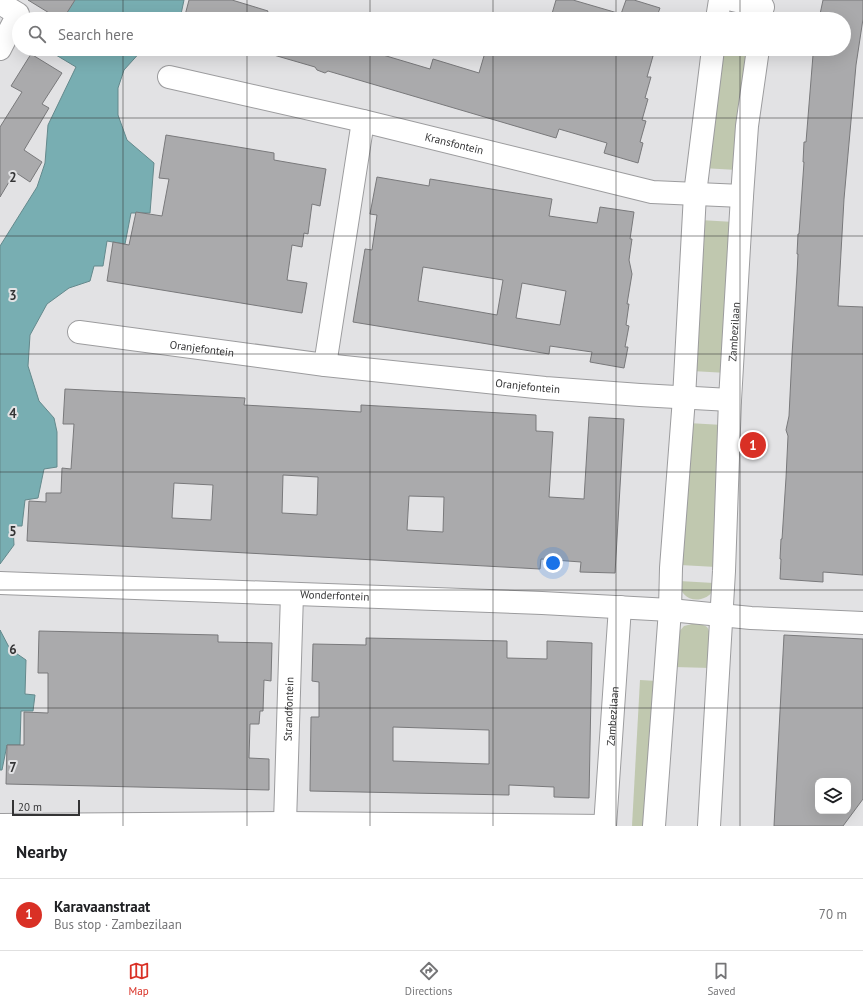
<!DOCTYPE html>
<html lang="en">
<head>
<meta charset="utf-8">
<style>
	:root { --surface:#fff; --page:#f6f6f6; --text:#202124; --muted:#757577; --line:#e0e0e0; --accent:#d93025 }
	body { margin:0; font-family:"PT Sans",sans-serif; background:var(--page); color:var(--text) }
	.controls { position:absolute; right:12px; bottom:12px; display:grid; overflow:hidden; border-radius:8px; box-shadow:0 4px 16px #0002 }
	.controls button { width:36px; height:36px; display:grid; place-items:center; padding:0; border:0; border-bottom:1px solid var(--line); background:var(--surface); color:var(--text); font:20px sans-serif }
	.scale { position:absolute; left:12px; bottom:10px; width:68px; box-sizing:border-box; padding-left:4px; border:2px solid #343435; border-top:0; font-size:11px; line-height:14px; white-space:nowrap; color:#343435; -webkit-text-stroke:3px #e2e2e4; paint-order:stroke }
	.you { position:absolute; left:553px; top:563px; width:14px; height:14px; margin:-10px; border:3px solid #fff; border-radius:50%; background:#1a73e8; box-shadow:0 0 0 6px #1a73e833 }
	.badge { display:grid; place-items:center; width:26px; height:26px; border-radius:50%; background:var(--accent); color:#fff; font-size:13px; font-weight:700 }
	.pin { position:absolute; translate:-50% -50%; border:2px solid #fff; box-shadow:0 1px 4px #0006 }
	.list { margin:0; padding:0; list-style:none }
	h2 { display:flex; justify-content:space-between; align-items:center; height:52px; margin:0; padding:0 16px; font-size:17px }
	h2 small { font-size:13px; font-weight:400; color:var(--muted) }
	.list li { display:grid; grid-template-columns:26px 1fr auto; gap:12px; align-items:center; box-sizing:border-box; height:72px; padding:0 16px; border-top:1px solid var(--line) }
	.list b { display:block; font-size:15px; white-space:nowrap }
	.list p { margin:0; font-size:13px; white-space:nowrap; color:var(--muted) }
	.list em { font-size:13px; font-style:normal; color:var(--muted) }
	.icon { flex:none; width:22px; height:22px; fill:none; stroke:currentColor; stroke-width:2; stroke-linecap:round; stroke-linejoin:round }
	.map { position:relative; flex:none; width:863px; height:826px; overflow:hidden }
	.search { position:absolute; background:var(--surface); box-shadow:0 4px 16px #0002; left:12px; right:12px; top:12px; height:44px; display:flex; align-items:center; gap:10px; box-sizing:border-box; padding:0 14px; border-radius:22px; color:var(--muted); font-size:15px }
	.sheet { height:124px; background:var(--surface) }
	nav { display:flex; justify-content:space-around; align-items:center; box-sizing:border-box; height:56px; border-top:1px solid var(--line); background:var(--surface); font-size:11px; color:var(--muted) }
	nav a { display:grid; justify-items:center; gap:2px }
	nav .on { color:var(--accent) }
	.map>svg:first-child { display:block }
</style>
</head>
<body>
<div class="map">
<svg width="863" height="826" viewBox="0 0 863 826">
	<rect width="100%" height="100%" fill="#e2e2e4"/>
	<g fill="#c0c8af">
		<path d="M717 49H751L737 170 702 168Z"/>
		<path d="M700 220 734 222 727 373 692 371Z"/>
		<path d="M688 423 723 425 716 567 680 565Z"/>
		<path d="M679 581 714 583C714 586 713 589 712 592 709 596 705 598 701 599 689 602 679 593 679 581Z"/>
		<path d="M692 624C697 624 703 624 707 627 712 632 710 660 711 668L674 667 678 633 684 626Z"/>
		<path d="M640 680 657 681 645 826H632Z"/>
	</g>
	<g fill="#78aeb2" stroke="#64898c">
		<path d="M74 0H184L180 19H62Z"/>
		<path d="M46 49H143L124 70 118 88V115L127 140 154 163 150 213H131L125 244 107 241 103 266H94L90 281 69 288 47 304 30 335 28 366 39 401 54 418 57 432V467L44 469 38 498 25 500 22 526H13L14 545 0 564V246L37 187 45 163 48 125 76 67Z"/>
		<path d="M0 630 10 649 26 660 25 694 35 695 33 711H21L20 745H7L2 770H0Z"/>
	</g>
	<g fill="#aaaaac" stroke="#79797b" fill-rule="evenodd">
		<path d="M28 0H75L63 19H59Z"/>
		<path d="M189 0H232L268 11 265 19H184Z"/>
		<path d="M556 0H573L621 14 626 0H634L660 8 656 19H557L551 17Z"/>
		<path d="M823 0H863V19L856 65 844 199 838 306 863 307V575L823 572V582L780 579 781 559H780L781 539H782L786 478 788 436 786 430 789 416 792 355 797 274 798 254H797L798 234H799L804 162H803L804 142H806L813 55 814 49H844V19H819Z"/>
		<path d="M253 49H384L383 55 430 69 433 59 479 73 486 49H651L650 55 653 56 647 77H651L645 98 648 99 642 120 646 121 640 142 643 143 638 163 604 153 607 143 559 129 556 138 328 71 325 73 317 70 315 67Z"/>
		<path d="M31 54 62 73 42 104 49 108 24 150 42 162 30 182 15 172 0 197V127L22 92 11 86Z"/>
		<path d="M166 135 274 153V160L326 169 320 206 312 204 308 234 304 233 302 247 292 245 287 280 307 283 302 313 107 281 113 242 129 245 136 212 162 216 169 179 159 178Z"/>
		<path d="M377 177 429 186 430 179 552 199 549 216 597 223 600 207 634 212 630 239H632L629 260 632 274 627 304H629L626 325 629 326 625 347H628L624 368 590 362 592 352 550 346 549 354 353 322 365 249 372 250 377 215 370 214ZM423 267 503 280 497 315 418 301ZM522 283 566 291 560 325 516 318Z"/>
		<path d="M65 389 245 398 244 405 314 409 361 412V405L536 415V431L553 432 549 497 584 499 589 417 624 419 615 573 580 572 581 562 541 559 540 569 27 541 29 501 46 502V493H61L62 468 71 469 74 424H63ZM283 475 318 477 317 515 282 513ZM174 483 213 485 211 520 172 518ZM409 496 444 497 443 532 407 530Z"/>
		<path d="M39 631 218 635V642L272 643 271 681 264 680 263 711H260L259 724H250L249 758 269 759V790L6 784 7 745H24V712L48 713V673H38Z"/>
		<path d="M784 635 863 639V799L843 826H774ZM818 781H848V811H818Z"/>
		<path d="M366 638 507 641V658L547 659V641L592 643 589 798 554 797V787L509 785V795L310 791 311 717H319V682L312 681 313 644 366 645ZM393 727 489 730V764L393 761Z"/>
	</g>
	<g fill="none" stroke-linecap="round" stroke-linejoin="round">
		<defs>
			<g id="minor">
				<path d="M733 0 763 7"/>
				<path d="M0 3 18 14 0 49"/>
				<path d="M717 19 720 0"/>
				<path id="s1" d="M169 77 363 121 652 192 742 196"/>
				<path id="s2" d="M79 332 325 365 545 388 640 395 730 400"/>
				<path d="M325 365 363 121"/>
				<path id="s3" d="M0 583 542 603 670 610 751 618 863 623"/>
				<path id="s4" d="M285 823 292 594"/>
				<path d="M0 825 285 823 605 826"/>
				<path id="s5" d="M605 826 620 607"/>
				<path d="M654 826 670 610 671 568 684 398 695 194 713 49"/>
				<path id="s6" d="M709 826 724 571 730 400 742 196 747 126 758 49"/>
			</g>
		</defs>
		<use href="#minor" stroke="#9c9c9e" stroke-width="24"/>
		<use href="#minor" stroke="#fff" stroke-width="22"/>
	</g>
	<path fill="none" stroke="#343435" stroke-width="1" stroke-opacity="0.55" d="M123 0V19M247 0V19M370 0V19M493 0V19M616 0V19M740 0V19M123 49V826M247 49V826M370 49V826M493 49V826M616 49V826M740 49V826M0 118H863M0 236H863M0 354H863M0 472H863M0 590H863M0 708H863"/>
	<g text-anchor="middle" stroke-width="4" stroke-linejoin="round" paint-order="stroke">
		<g font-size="11" fill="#343435" stroke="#e2e2e4">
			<text dy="4" stroke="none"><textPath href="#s1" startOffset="293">Kransfontein</textPath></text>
			<text dy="4" stroke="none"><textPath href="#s6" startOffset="495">Zambezilaan</textPath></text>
			<text dy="4" stroke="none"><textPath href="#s2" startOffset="124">Oranjefontein</textPath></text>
			<text dy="4" stroke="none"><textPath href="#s2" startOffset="452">Oranjefontein</textPath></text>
			<text dy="4" stroke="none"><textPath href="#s3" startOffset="335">Wonderfontein</textPath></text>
			<text dy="4" stroke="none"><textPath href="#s4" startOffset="114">Strandfontein</textPath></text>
			<text dy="4" stroke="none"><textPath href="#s5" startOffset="110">Zambezilaan</textPath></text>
		</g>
	</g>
	<g font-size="13" text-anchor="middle" font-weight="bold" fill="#343435" stroke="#e2e2e4" stroke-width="4" stroke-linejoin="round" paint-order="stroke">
		<text x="13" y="182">2</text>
		<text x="13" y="300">3</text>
		<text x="13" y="418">4</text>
		<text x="13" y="536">5</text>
		<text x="13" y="654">6</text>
		<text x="13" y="772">7</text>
	</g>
</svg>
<div class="controls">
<button><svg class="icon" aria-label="layers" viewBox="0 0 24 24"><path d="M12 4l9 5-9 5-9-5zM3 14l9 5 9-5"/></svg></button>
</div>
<div class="scale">20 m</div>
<div class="you"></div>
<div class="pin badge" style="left:753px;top:445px">1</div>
<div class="search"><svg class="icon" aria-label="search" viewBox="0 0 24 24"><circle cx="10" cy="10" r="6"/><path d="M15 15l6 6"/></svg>Search here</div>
</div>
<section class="sheet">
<h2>Nearby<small></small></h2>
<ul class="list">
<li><span class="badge">1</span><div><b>Karavaanstraat</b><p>Bus stop · Zambezilaan</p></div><em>70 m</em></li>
</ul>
</section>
<nav>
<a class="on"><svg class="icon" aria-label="map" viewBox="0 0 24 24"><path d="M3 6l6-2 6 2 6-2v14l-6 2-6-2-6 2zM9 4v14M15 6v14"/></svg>Map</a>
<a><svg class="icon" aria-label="directions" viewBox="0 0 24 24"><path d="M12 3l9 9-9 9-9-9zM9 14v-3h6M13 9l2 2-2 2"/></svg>Directions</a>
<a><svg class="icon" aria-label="saved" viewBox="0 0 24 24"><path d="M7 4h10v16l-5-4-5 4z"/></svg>Saved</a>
</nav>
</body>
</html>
